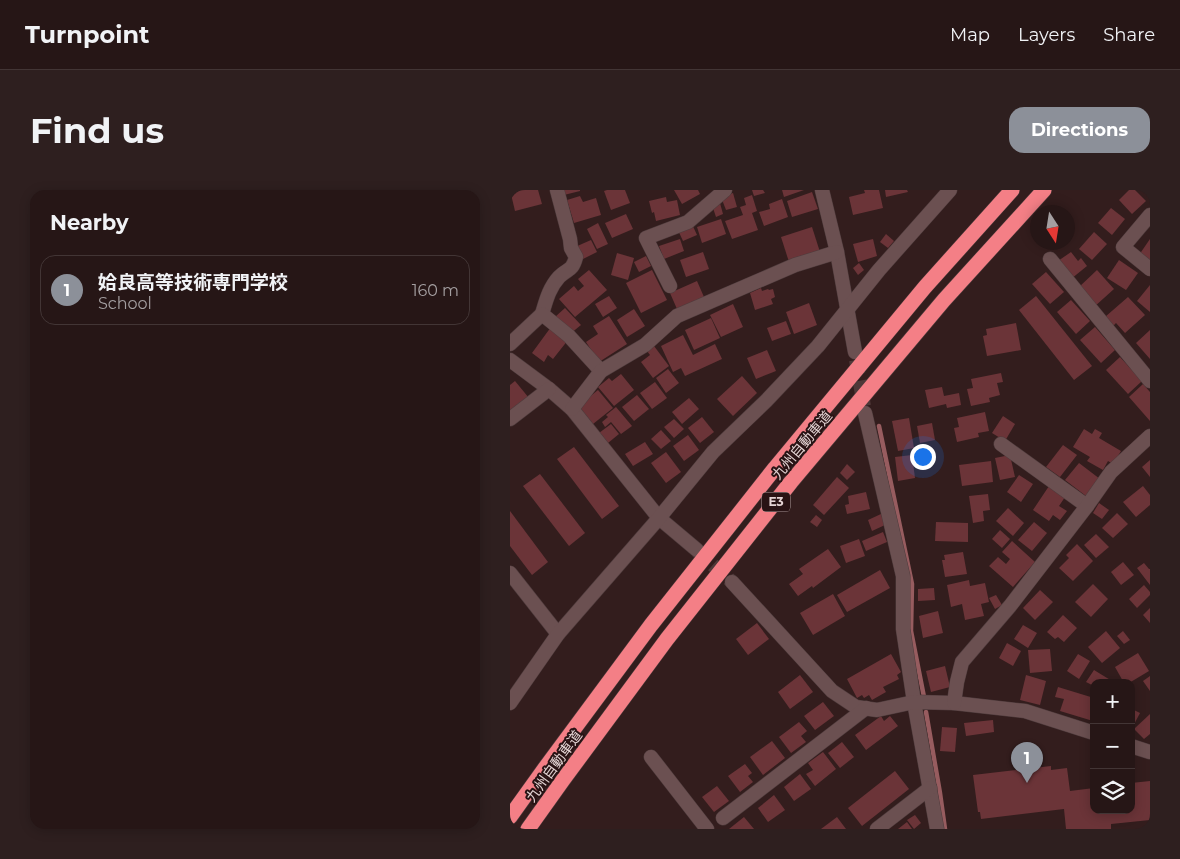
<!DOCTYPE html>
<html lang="en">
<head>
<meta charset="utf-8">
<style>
	:root { --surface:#261616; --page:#2e1f1f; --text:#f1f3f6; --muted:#a49fa1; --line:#423535; --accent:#8c9099 }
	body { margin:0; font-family:Montserrat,"Noto Sans JP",sans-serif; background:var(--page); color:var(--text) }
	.controls { position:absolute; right:15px; bottom:15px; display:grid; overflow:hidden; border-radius:10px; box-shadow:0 2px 12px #0003 }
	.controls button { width:45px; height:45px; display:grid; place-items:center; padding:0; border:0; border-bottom:1px solid var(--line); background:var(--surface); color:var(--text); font:25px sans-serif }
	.compass { position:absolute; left:520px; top:15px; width:45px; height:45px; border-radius:50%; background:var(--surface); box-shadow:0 2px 12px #0003; rotate:168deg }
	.you { position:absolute; left:412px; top:266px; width:18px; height:18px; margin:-12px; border:4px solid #fff; border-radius:50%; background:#1a73e8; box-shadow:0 0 0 8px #1a73e833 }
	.badge { display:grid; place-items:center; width:32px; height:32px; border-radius:50%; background:var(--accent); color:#fff; font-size:16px; font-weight:700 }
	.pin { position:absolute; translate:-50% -41px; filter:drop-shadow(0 1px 2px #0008) }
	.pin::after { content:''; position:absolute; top:26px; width:18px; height:15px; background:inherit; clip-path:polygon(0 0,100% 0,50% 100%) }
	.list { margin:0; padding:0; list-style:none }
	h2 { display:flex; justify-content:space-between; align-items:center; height:65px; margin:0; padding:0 20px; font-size:21px }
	h2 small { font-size:16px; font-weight:400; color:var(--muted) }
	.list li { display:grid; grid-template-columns:32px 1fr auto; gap:15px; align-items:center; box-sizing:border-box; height:70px; margin:0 10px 10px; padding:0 10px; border:1px solid var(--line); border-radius:15px }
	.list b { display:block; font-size:19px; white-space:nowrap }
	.list p { margin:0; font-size:16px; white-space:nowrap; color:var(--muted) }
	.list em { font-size:16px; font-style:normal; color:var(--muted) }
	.icon { flex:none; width:28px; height:28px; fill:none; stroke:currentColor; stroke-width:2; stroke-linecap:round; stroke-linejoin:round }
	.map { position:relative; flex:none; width:640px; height:639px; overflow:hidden; border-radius:15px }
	header { display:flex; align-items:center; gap:30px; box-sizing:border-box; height:70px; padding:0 25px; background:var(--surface); border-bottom:1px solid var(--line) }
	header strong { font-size:24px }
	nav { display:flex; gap:28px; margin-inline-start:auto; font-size:18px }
	.intro { display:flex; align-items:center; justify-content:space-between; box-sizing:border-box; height:120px; padding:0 30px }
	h1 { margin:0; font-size:35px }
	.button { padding:12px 22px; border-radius:15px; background:var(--accent); color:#fff; font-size:18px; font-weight:700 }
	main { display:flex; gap:30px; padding:0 30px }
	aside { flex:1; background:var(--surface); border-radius:15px; box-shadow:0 2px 12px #0003 }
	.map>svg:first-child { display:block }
</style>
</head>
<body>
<header>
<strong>Turnpoint</strong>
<nav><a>Map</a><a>Layers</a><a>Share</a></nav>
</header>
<div class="intro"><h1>Find us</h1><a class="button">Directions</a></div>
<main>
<aside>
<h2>Nearby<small></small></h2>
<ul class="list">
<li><span class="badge">1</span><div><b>姶良高等技術専門学校</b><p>School</p></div><em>160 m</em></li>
</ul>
</aside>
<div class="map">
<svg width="640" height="639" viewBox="0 0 640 639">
	<rect width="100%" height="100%" fill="#331d1d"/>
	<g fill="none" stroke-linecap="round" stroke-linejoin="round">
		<g stroke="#975c5f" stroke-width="4.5">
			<path d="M369 236 402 394 401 441 414 507"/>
			<path d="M416 522 430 603 435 639"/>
		</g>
	</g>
	<g fill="#6b3438">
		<path d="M0 0H28L32 14 5 21Z"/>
		<path d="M52 0H70V1L54 5Z"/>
		<path d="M97 0H115L120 13 101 20 94 1Z"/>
		<path d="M164 0H188L190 4 172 14Z"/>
		<path d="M242 0H253L255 3 244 6Z"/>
		<path d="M272 0H294L274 7Z"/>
		<path d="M354 0H369L373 18 343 25 339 7 355 3Z"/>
		<path d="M375 0H397L398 2 376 7Z"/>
		<path d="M619 0H625L636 11 622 24 609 10Z"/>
		<path d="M302 2 308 19 282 27 277 11Z"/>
		<path d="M223 3 227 17 216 20 211 7Z"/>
		<path d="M242 5 247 21 242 23 248 40 222 49 215 31 233 25 230 17 236 15 234 8Z"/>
		<path d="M70 6 73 12 86 8 91 25 64 33 57 10Z"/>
		<path d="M156 7 157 12 167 10 170 25 146 31 144 22 142 23 139 11Z"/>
		<path d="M272 9 278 27 254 36 249 22 260 19 259 14Z"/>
		<path d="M210 13 213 24 206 27 202 15Z"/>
		<path d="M601 18 615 29 602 45 588 33Z"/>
		<path d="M116 24 123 39 102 48 95 33Z"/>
		<path d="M211 29 216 44 192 53 187 37Z"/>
		<path d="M181 32 187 45 173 51 167 38Z"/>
		<path d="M88 33 98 54 87 59 77 39Z"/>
		<path d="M302 37 310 62 279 72 271 47Z"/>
		<path d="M584 42 597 54 582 70 569 59Z"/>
		<path d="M376 44 384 51 378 58 370 52Z"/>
		<path d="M170 49 174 61 154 69 149 56Z"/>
		<path d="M363 49 367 66 348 72 343 54Z"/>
		<path d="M640 49V73L629 65Z"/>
		<path d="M81 50 87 62 71 70 65 57Z"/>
		<path d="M193 62 199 79 176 87 170 70Z"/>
		<path d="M561 62 568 71 571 68 577 76 561 89 548 71Z"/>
		<path d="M107 63 124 68 118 90 101 85Z"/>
		<path d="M136 66 141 76 129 82 124 72Z"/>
		<path d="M609 70 628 83 616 100 597 88Z"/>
		<path d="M349 73 354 80 348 85 343 78Z"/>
		<path d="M79 80 97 100 65 127 49 109 64 96 68 101 74 96 68 89Z"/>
		<path d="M142 80 157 110 131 123 116 93Z"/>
		<path d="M587 80 604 99 584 117 567 99Z"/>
		<path d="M536 82 554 102 540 114 522 94Z"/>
		<path d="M187 91 194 107 167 119 160 103Z"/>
		<path d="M640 95V122L627 111Z"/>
		<path d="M251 98 252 101 258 99 259 100 263 99 265 107 261 109 263 114 245 120 240 103Z"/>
		<path d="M99 106 107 118 93 127 85 114Z"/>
		<path d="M526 106 582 176 564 190 509 120Z"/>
		<path d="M618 107 635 125 615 143 606 133 603 136 595 127Z"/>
		<path d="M561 110 580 131 566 144 547 122Z"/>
		<path d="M299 113 307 135 284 144 276 122Z"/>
		<path d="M223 114 233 137 211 147 200 125Z"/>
		<path d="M55 118 71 135 60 144 45 127Z"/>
		<path d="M124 119 135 136 117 147 107 130Z"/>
		<path d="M99 126 117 154 89 172 76 152 88 144 83 136Z"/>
		<path d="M201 128 210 148 184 160 175 140Z"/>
		<path d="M276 131 281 144 262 151 257 138Z"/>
		<path d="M506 133 511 160 477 166 473 146 477 145 476 139Z"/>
		<path d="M41 137 58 150 43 169 38 165 34 172 22 163Z"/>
		<path d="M585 137 605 160 591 173 570 150Z"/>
		<path d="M640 140V169L626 153Z"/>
		<path d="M173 145 183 165 205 154 212 169 175 186 171 178 163 182 151 156Z"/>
		<path d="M144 156 159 176 143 188 131 172 140 165 137 161Z"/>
		<path d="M257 160 266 181 246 189 237 168Z"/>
		<path d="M610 167 632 191 618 204 596 180Z"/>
		<path d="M158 179 169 193 156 203 146 188Z"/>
		<path d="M491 183 493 192 487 193 490 205 479 208 480 212 461 216 457 199 463 198 461 189Z"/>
		<path d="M111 184 124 200 104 216 88 197 99 188 102 191Z"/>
		<path d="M232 186 247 203 223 226 207 209Z"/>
		<path d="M5 191 19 208 0 223V195Z"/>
		<path d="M145 192 157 208 142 219 130 203Z"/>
		<path d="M633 194 640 202V231L619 207Z"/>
		<path d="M432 197 434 206 449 203 451 215 437 218 436 214 419 218 415 200Z"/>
		<path d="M88 200 103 218 83 234 68 216Z"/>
		<path d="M127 205 139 219 124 231 112 217Z"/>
		<path d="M179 208 189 219 172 234 162 222Z"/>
		<path d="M106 217 122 236 111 244 101 232 95 237 92 232 98 227 96 225Z"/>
		<path d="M475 222 479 241 468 243 469 247 447 252 444 238 449 237 447 228Z"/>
		<path d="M493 226 505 234 495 251 482 243Z"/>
		<path d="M192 227 204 242 190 253 178 238Z"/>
		<path d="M399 228 404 258 388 261 382 231Z"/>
		<path d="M164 229 174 239 164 248 154 237Z"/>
		<path d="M422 233 425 250 410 253 407 236Z"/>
		<path d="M101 234 109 244 98 253 89 243Z"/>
		<path d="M574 239 582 244 585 239 592 243 589 248 611 261 603 274 598 271 593 280 577 271 580 267 563 257Z"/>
		<path d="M151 240 161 251 151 259 141 249Z"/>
		<path d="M178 245 189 260 174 271 163 256Z"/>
		<path d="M135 252 143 264 123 276 115 264Z"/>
		<path d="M553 255 567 265 550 287 536 277Z"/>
		<path d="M64 257 109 316 92 329 47 269Z"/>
		<path d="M156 262 171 282 156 293 141 273Z"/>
		<path d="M402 265 405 288 388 291 385 267Z"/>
		<path d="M500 265 505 287 490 290 485 268Z"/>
		<path d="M640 270V287L632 277Z"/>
		<path d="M481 271 483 292 452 296 449 275Z"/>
		<path d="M569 273 590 289 576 306 555 290Z"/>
		<path d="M337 274 345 282 337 290 330 283Z"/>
		<path d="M30 284 75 343 59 356 13 296Z"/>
		<path d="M509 285 523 294 511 312 497 302Z"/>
		<path d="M327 287 339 298 314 325 303 315Z"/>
		<path d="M539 296 555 307 549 316 557 321 550 330 543 325 539 331 523 320Z"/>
		<path d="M633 296 640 305V315L626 327 613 312Z"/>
		<path d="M356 302 360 319 337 324 335 315 339 314 338 306Z"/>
		<path d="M478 304 480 320 473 321 474 331 463 333 459 306Z"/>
		<path d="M589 313 599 320 592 329 583 323Z"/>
		<path d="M498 318 514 333 503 346 486 331Z"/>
		<path d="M0 321 38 372 22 385 0 356Z"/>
		<path d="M607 323 618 334 603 348 592 338Z"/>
		<path d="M371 324 375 335 362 341 358 330Z"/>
		<path d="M306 325 312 330 307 337 300 332Z"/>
		<path d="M426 332 458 333V352L425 351Z"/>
		<path d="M524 332 537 343 522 361 508 350Z"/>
		<path d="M490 340 500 349 492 358 482 349Z"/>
		<path d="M373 342 377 352 356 361 352 351Z"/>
		<path d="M586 344 599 357 586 368 574 355Z"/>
		<path d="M349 349 355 366 336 373 330 356Z"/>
		<path d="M502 351 525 372 503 397 479 376 488 367 496 374 500 369 492 362Z"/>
		<path d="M567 354 583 371 563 391 549 378 559 368 556 365Z"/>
		<path d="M318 359 331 377 303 398 302 396 288 406 279 394 293 384 289 379Z"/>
		<path d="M453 362 457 384 435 387 432 370H435L434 365Z"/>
		<path d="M613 372 624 385 611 395 601 382Z"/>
		<path d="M634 373 639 379H640V395L627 378Z"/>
		<path d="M370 380 380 398 337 422 327 405Z"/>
		<path d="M459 390 460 396 475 393 479 412 471 414 474 426 455 430 452 414 441 417 437 395Z"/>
		<path d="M583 394 598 409 581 427 565 412Z"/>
		<path d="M634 395 640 402V405L627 418 619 409Z"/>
		<path d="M424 398 425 410 408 411V399Z"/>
		<path d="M530 400 543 412 525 430 513 418Z"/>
		<path d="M323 404 335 426 303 445 290 423Z"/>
		<path d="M486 405 492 415 485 419 479 408Z"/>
		<path d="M640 418V433L633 425Z"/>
		<path d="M428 421 433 443 413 448 409 426Z"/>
		<path d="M553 425 567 438 554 452 548 447 545 449 537 442Z"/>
		<path d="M247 433 259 449 238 465 226 449Z"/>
		<path d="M513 435 527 443 518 458 504 449Z"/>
		<path d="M596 441 610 458 592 473 578 457Z"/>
		<path d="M613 441 620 450 614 454 607 446Z"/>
		<path d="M497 453 511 461 503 476 489 468Z"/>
		<path d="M540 459 542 481 520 483 518 460Z"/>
		<path d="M628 463 639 481 619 493H614L605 477Z"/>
		<path d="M381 464 391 482 387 485 389 489 373 497 376 502 362 510 359 505 354 508 352 505 347 508 337 489Z"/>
		<path d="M568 464 580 471 569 489 557 481Z"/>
		<path d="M435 476 440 497 421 502 416 481Z"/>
		<path d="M584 480 602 491V493H584V496L576 492Z"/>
		<path d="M290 485 303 502 280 519 268 502Z"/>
		<path d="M516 485 536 491 530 515 510 510Z"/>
		<path d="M640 486V501L633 491Z"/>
		<path d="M548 497 584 508 583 531 550 521 554 509 545 507Z"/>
		<path d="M313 512 324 526 305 540 294 526Z"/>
		<path d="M624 520 630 523 621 540V524Z"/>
		<path d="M640 524V544L634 549 624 539Z"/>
		<path d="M371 526 374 531 380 526 388 536 356 560 345 545Z"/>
		<path d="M483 530 484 542 456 546 454 533Z"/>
		<path d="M289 532 297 541 291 546 296 552 281 563 269 547Z"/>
		<path d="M432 537 447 538 445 562 430 561Z"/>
		<path d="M262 551 275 568 253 585 240 567Z"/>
		<path d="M332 552 344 567 330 578 318 563Z"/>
		<path d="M313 562 326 579 305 596 296 584 303 580 298 573Z"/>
		<path d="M235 574 242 583 238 586 243 592 230 602 218 586Z"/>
		<path d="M541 576V580L557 578 560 601 584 598V620H621V593L640 591V630L601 634V639H556L554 619 471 629 470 622H468L463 585Z"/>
		<path d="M385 581 399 599 352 636 338 618Z"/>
		<path d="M290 584 301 599 284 611 274 597Z"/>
		<path d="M207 596 219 611 204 622 192 607Z"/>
		<path d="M264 605 275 620 258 632 248 618Z"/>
		<path d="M405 625 411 633 404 639 397 630Z"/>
		<path d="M234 627 244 639H219Z"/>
		<path d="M327 627 336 639H311Z"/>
		<path d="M397 632 402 639H388Z"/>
	</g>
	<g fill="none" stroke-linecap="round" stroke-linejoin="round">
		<g stroke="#4e3838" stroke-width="14" stroke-dasharray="14 7" stroke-linecap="butt">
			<path d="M346 170 354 216"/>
			<path d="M187 361 222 392"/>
		</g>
		<defs>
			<g id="minor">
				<path d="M312 0 327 62 345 162"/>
				<path d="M640 25 613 57 640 79"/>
				<path d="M540 69 640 191"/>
				<path d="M160 96 136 48 178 32 215 0"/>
				<path d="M32 124C36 111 39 98 49 87 58 78 62 82 66 67L61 58 60 49 47 0"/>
				<path d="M0 154 32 124 59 146 91 181"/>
				<path d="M0 170 39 199 62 219 149 328 187 360"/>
				<path d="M62 219 91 181 135 155 167 126 285 75 327 62"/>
				<path d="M355 223 393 386V439L404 512 427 639"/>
				<path d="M0 229 39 199"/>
				<path d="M491 254 577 316"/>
				<path d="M0 383 48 444"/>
				<path d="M222 392 322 501 346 517 367 520 404 512 444 513 515 521 584 543"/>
				<path d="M444 513 447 492 452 472 500 416 577 316 601 282 640 246"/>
				<path d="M621 556 640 562"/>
				<path d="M141 567 197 639"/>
				<path d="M213 628 356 518"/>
				<path d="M367 639 420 598"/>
			</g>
			<path id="tertiary" d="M0 513 48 444 149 328 203 262 256 211 308 156 369 80 440 0"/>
			<g id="motorway">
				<path d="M0 627 35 578 141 435 265 278 415 97 502 0"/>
				<path d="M18 639 53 590 157 449 281 292 434 110 534 0"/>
			</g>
		</defs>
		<use href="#minor" stroke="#4f3c3d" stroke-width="15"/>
		<use href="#tertiary" stroke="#4f3c3d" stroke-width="15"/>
		<use href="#motorway" stroke="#4f3c3d" stroke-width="16"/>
		<use href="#minor" stroke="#6b5051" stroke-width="14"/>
		<use href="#tertiary" stroke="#6b5051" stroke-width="14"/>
		<use href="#motorway" stroke="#f47f86" stroke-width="15"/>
	</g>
	<g text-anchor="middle" stroke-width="4" stroke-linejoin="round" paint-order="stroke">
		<rect fill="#291314" stroke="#ac9a9a" stroke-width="1" x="252" y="302.5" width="28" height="19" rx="4"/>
		<g font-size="12" font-weight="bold" fill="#e4d4d4">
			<text x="266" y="316">E3</text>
		</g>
		<g font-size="14" fill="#e4d4d4" stroke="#291314">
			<text transform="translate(292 255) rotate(-50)" y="5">九州自動車道</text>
			<text transform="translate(44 576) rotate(-54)" y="5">九州自動車道</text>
		</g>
	</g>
</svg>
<div class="controls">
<button>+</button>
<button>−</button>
<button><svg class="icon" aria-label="layers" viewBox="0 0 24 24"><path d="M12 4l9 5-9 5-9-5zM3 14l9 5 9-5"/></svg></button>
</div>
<svg class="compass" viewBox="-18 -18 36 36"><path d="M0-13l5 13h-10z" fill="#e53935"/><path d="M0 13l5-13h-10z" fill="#a49fa1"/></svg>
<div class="you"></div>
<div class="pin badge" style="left:517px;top:593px">1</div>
</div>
</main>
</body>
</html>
